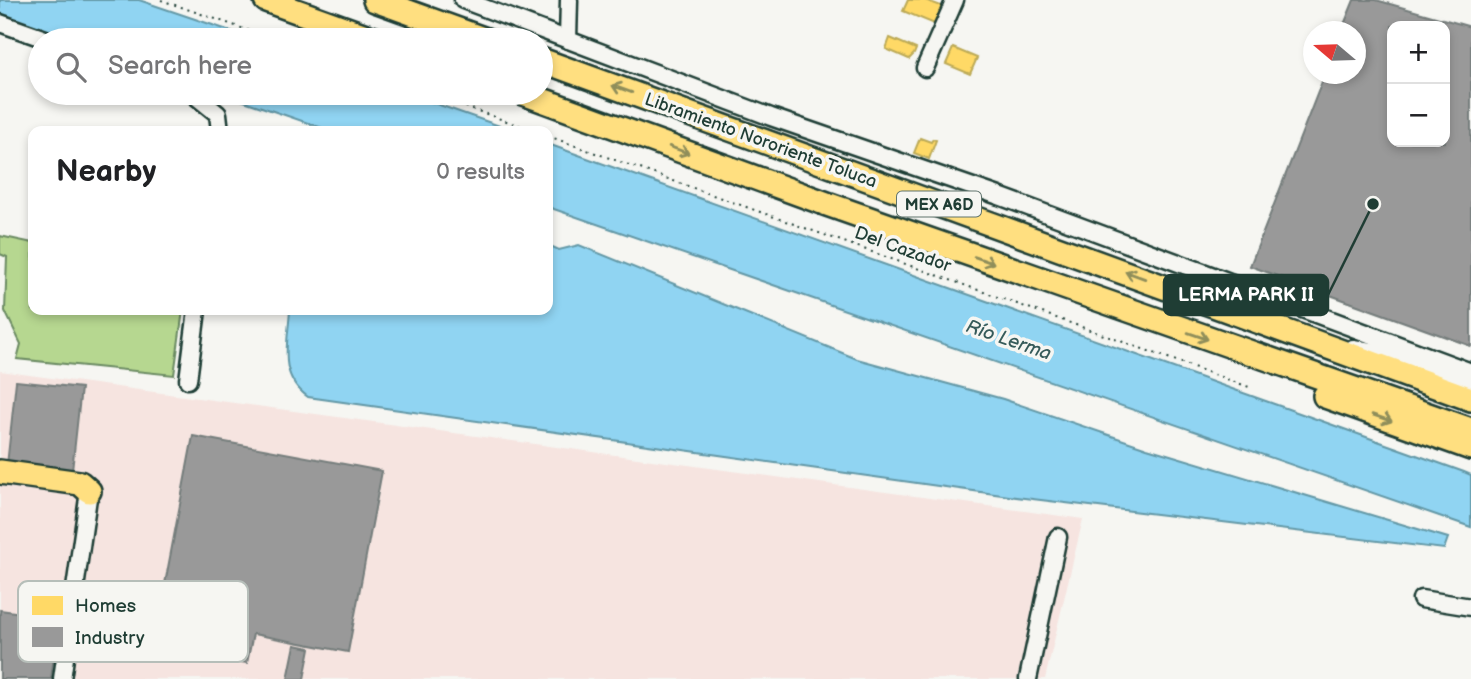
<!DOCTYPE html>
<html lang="en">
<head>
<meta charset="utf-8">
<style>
	:root { --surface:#fff; --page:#f2f2f2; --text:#202124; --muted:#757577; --line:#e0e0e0 }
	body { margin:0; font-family:"Balsamiq Sans",sans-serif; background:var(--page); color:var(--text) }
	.controls { position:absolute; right:21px; top:21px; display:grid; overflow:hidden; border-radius:14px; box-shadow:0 4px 10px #0003 }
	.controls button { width:63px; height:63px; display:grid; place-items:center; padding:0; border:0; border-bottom:2px solid var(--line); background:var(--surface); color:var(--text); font:35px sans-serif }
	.compass { position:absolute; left:1303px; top:21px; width:63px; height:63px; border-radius:50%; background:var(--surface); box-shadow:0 4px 10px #0003; rotate:289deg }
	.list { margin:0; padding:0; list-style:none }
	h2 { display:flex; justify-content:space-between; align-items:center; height:91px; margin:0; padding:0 28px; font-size:30px }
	h2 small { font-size:23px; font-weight:400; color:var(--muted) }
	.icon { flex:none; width:38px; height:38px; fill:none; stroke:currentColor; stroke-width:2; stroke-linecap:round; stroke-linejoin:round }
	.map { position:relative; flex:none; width:1471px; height:679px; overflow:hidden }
	.search { position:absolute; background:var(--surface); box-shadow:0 4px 10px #0003; left:28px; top:28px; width:525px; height:77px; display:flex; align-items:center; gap:18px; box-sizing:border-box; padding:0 24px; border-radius:38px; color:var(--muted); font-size:26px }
	.panel { position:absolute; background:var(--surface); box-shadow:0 4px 10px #0003; left:28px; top:126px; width:525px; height:189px; border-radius:14px }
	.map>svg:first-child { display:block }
</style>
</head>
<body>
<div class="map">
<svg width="1471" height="679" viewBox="0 0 1471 679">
	<rect width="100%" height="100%" fill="#f6f6f2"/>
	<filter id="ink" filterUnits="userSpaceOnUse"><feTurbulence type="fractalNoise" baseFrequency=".0143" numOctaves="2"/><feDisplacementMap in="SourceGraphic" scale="14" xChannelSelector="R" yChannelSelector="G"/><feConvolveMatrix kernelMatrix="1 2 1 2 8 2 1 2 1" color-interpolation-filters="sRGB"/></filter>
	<g filter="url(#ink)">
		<path fill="#f6e4e0" d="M0 371 1083 519 1045 679H0Z"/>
		<path fill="#b6d790" stroke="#6a8a62" stroke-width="2" d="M0 236 33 243V310H183L174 375 17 359 21 344 5 311 7 257 0 254Z"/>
		<g fill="#90d4f2" stroke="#6398a6" stroke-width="2">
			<path d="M0 0H139L257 40H69L0 17Z"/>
			<path d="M221 93H405L514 131H331Z"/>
			<path d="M548 144 1464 472 1471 475V527L548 207Z"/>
			<path d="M548 245 559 250 579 245 857 359 1003 399 1147 448 1448 538 1444 549 1016 497 308 397C277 375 288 344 290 310H548Z"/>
		</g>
		<g fill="#ffd966" stroke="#bcaa57" stroke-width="2">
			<path d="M908 0H925L944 7 937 25 903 11Z"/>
			<path d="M890 38 916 49 914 54 909 59 886 49Z"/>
			<path d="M953 48 977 58 970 74 946 64Z"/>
			<path d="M920 138 931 142 933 139 936 140 929 159 914 153Z"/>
		</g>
		<g fill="#999" stroke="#747d7b" stroke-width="2" fill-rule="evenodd">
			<path d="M1354 0H1376L1471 27V346L1250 266 1325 74H1356V32H1341ZM1392 26H1445V142H1392Z"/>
			<path d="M16 381 81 388 72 471 7 465Z"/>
			<path d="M193 436 382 471 348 652 253 634 247 663 133 642 144 586 164 589Z"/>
			<path d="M0 610 59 618 51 679H0Z"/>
			<path d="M295 645 310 648 304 679H288Z"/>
		</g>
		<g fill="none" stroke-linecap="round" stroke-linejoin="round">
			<defs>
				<g id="minor">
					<path d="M463 0 771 117 999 196 1471 372"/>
					<path d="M0 23 48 40"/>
					<path d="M568 40 569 0"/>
					<path d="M925 68 955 0"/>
					<path d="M192 93 218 114 220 131"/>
					<path d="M1353 348 1376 352 1471 384"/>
					<path d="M188 380 197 310"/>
					<path d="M1421 599 1471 607"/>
					<path d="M62 679 89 491"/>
					<path d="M1028 679 1058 537"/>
				</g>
				<g id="highway">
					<path d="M266 0 377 40"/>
					<path d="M375 0 486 40"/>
					<path d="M541 60 1471 399"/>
					<path d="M523 93 827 204 1471 430"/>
					<path d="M1325 396 1471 448"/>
					<path d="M0 472 80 483 89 491"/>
				</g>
			</defs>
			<use href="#minor" stroke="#1f3d34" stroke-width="21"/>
			<use href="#highway" stroke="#1f3d34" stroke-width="28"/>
			<g stroke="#1f3d34" stroke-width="2" stroke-dasharray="2 5" stroke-linecap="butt">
				<path d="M161 0 276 40"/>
				<path d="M426 93 535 131"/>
				<path d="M548 136 1249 387"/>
			</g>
			<use href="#minor" stroke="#f6f6f2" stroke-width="16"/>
			<use href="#highway" stroke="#ffdf80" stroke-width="23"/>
		</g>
		<defs><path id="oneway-shaft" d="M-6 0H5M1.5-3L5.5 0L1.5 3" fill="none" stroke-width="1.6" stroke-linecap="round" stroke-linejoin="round" transform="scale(1.75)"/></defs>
		<g stroke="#8f8e5a">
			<use href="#oneway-shaft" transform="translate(622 89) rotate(-160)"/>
			<use href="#oneway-shaft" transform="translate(679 150) rotate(20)"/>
			<use href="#oneway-shaft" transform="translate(984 260) rotate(19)"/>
			<use href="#oneway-shaft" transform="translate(1135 275) rotate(-160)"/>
			<use href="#oneway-shaft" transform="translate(1198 336) rotate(19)"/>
			<use href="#oneway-shaft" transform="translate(1382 418) rotate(19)"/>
		</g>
	</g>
	<g text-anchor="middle" stroke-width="7" stroke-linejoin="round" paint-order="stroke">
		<rect fill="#f6f6f2" stroke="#60746d" stroke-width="2" x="897" y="191.5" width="84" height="25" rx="5"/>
		<g font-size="16" font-weight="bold" fill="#1f3d34">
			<text x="939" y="210">MEX A6D</text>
		</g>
		<g font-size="18" fill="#1f3d34" stroke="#f6f6f2">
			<text transform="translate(761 140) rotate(20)" y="6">Libramiento Nororiente Toluca</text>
			<text transform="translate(903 249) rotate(20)" y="6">Del Cazador</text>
		</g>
		<g font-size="19" font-style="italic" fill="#365b5a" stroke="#f6f6f2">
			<text transform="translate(1009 339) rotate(19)" y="7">Río Lerma</text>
		</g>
	</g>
	<rect x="18" y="581" width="230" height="81" rx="10" fill="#f6f6f2" stroke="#b6beb9" stroke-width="2"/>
	<rect x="32" y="596" width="31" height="19" fill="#ffd966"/>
	<rect x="32" y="627" width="31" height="20" fill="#999"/>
	<g font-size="19" fill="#1f3d34">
		<text x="75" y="612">Homes</text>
		<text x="75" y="644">Industry</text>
	</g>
	<path fill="none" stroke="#1f3d34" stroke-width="2.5" d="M1373 204L1328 295"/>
	<circle fill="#1f3d34" stroke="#f6f6f2" stroke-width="2.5" cx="1373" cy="204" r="7"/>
	<rect fill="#1f3d34" stroke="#1f3d34" stroke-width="2.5" x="1164" y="275" width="164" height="40" rx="7"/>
	<g font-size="19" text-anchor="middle" font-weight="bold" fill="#fff">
		<text x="1246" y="301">LERMA PARK II</text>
	</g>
</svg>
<div class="controls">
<button>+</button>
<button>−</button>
</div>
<svg class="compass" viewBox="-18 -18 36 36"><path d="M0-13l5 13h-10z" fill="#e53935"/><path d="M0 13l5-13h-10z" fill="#757577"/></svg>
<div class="search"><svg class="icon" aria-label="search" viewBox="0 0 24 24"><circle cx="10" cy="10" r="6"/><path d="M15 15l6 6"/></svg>Search here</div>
<section class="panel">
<h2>Nearby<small>0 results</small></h2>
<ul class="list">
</ul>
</section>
</div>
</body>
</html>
